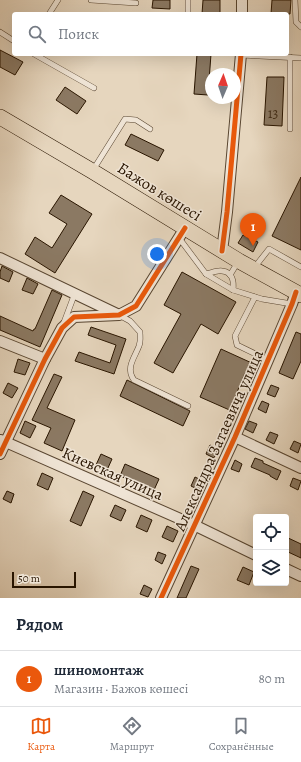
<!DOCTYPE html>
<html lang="ru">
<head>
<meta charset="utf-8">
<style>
	:root { --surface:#fff; --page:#f6f6f7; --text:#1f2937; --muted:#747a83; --line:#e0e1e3; --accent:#ea580c }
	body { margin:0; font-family:Alegreya,serif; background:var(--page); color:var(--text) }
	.controls { position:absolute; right:12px; bottom:12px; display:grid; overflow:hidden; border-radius:4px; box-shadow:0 4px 16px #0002 }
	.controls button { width:36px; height:36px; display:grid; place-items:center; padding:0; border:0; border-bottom:1px solid var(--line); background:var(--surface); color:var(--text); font:20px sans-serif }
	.compass { position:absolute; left:205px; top:68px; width:36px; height:36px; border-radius:50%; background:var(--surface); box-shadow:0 4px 16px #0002; rotate:2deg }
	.scale { position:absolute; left:12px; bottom:10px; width:64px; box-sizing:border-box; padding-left:4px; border:2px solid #291500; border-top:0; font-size:11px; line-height:14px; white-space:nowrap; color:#291500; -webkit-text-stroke:3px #efe4d5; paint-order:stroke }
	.you { position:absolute; left:157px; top:254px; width:14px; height:14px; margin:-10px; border:3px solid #fff; border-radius:50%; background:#1a73e8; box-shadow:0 0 0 6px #1a73e833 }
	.badge { display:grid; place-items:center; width:26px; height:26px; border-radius:50%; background:var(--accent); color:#fff; font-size:13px; font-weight:700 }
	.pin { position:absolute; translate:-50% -33px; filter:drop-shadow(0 1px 2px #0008) }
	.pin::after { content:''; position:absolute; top:21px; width:14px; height:12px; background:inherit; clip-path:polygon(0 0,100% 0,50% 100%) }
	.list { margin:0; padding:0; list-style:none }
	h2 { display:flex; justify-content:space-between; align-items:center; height:52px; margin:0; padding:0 16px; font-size:17px }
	h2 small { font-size:13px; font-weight:400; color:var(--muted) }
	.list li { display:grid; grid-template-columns:26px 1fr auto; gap:12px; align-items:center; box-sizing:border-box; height:56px; padding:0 16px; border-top:1px solid var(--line) }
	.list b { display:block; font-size:15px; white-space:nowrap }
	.list p { margin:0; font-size:13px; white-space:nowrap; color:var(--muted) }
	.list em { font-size:13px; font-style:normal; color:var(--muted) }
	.icon { flex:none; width:22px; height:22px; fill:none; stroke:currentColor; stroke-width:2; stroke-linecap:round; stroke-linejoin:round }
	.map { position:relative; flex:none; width:301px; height:598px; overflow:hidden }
	.search { position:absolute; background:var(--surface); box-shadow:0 4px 16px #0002; left:12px; right:12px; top:12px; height:44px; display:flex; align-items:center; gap:10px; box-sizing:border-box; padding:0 14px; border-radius:4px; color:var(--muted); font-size:15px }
	.sheet { height:108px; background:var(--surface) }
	nav { display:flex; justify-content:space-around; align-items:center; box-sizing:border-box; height:56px; border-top:1px solid var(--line); background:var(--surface); font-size:11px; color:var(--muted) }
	nav a { display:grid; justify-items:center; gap:2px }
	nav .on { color:var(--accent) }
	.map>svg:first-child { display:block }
</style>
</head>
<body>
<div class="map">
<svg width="301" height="598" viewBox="0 0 301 598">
	<rect width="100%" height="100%" fill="#e6d6be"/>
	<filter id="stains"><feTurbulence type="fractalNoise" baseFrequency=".005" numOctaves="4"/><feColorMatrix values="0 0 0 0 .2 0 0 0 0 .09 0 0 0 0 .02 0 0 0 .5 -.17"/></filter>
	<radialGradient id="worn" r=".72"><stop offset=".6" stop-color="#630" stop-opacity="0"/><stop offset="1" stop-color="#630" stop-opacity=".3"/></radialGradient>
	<g fill="#8b7963" stroke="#291500">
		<path d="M153 0H170V9L152 8Z"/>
		<path d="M203 0H220V14H202Z"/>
		<path d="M272 0H291L290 14H271Z"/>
		<path d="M0 50 23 62 15 75 0 67Z"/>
		<path d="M197 54H211L208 95 194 94Z"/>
		<path d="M267 77H284L282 126 264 125Z"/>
		<path d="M65 87 86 101 77 114 56 100Z"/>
		<path d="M131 134 164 150 158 161 125 145Z"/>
		<path d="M301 177V250L272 236Z"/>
		<path d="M61 195 92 214 55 273 25 254 35 237 52 248 67 224 49 213Z"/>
		<path d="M243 235 258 242 253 252 238 243Z"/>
		<path d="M2 266 13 272 9 282 0 278V272Z"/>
		<path d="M182 272 236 302 218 334 201 324 173 373 154 363 181 314 164 305Z"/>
		<path d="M27 278 38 284 33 294 22 290Z"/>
		<path d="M52 290 62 295 40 347 0 330V316L33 331 34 329H35Z"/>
		<path d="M91 327 126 339 114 374 75 361 79 352 110 363 116 345 88 335Z"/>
		<path d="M296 332 301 334V361L293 379 279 373Z"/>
		<path d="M221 349 254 364 249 374 245 373 235 397 239 399 234 412 200 397Z"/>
		<path d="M18 359 30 363 25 375 14 372Z"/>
		<path d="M54 374 62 377 47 408 75 420 62 451 44 443 51 428 32 420Z"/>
		<path d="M127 380 190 411 183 426 120 396Z"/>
		<path d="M8 383 18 388 12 398 3 393Z"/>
		<path d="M271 385 279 388 275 397 267 394Z"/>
		<path d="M262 401 269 404 266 413 258 409Z"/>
		<path d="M25 421 36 426 30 438 20 433Z"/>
		<path d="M249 421 257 424 253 433 245 429Z"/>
		<path d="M270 432 278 435 274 444 266 440Z"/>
		<path d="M294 441 301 444 298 453 290 449Z"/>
		<path d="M210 445 218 449 214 458 206 454Z"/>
		<path d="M101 454 112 459 107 470 96 465Z"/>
		<path d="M255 458 263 461V463L281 471 277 480 270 476V475L251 467Z"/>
		<path d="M235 460 242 464 239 472 231 469Z"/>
		<path d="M125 464 159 479 154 490 120 476Z"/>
		<path d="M42 473 53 478 48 490 37 485Z"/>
		<path d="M195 477 203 481 199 490 191 486Z"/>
		<path d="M293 478 301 481 298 490 290 486Z"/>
		<path d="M7 491 14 494 11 503 3 499Z"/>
		<path d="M83 491 94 496 81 526 70 521Z"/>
		<path d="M115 505 126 510 121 521 110 516Z"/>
		<path d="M141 515 152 520 147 532 136 527Z"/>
		<path d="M167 526 178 531 173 542 162 537Z"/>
		<path d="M286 537 301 544V558L286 551Z"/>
		<path d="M158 552 166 555 162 564 155 560Z"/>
		<path d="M191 566 199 569 186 598H177Z"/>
		<path d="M243 567 254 572 249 585 237 580Z"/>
		<path d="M144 585 152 589 148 597 140 594Z"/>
	</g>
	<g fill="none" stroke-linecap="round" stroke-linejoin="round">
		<defs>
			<g id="lane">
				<path d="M91 0 136 3"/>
				<path d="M295 0 296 22 301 27"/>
				<path d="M49 14 58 0"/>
				<path d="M188 14V0"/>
				<path d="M0 32 14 41"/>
				<path d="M34 54 94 88"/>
				<path d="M241 55 301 58"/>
				<path d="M290 129V57"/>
				<path d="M93 170 125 119 136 120 150 129"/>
				<path d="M179 238 206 274 233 290 262 299 292 304"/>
				<path d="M254 268 269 249 301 267"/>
				<path d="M206 274C211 273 218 270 222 271 233 272 234 282 233 290"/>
				<path d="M230 275 238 262"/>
				<path d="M255 297 235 336 237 345 268 360"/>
				<path d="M119 315 130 321 140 332C140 337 141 341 139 346 135 357 125 368 134 380L188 406"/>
				<path d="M63 325 75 293"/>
			</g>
			<g id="street">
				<path d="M242 14V0"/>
				<path d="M222 251 227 212 241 54"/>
				<path d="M0 258 117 314"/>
				<path d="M0 341 45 359"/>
				<path d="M235 437 301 468"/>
				<path d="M1 440 194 525 256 555"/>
				<path d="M0 454 45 359 62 328 74 317 119 315 136 306 185 228"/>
				<path d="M286 569 301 576"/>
				<path d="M161 598 235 437 292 304 296 292"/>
			</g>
			<path id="primary" d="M0 117 92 171 239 261 301 295"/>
		</defs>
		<use href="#lane" stroke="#584530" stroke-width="6"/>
		<use href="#street" stroke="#584530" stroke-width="12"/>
		<use href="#primary" stroke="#291500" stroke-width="16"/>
		<use href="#lane" stroke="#efe4d5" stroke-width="5"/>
		<use href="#street" stroke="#efe4d5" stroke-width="10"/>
		<use href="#primary" stroke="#e6d6be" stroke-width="15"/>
		<defs>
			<g id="cycleway">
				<path d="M222 251 227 212 241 54"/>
				<path d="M0 454 45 359 62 328 74 317 119 315 136 306 185 228"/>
				<path d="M161 598 235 437 292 304 296 292"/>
			</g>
		</defs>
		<use href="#cycleway" stroke="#efe4d5" stroke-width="8"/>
		<use href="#cycleway" stroke="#e8590c" stroke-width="5"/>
	</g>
	<g text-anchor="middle" stroke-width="3" stroke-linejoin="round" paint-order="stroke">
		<g font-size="14" fill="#422e19">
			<text x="273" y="118">13</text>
		</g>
		<g font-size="16" fill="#291500" stroke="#efe4d5">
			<text transform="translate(160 191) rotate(32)" y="6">Бажов көшесі</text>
			<text transform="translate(218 440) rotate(-66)" y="6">Александра Затаевича улица</text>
			<text transform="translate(113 473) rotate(24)" y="6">Киевская улица</text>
		</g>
	</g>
	<rect width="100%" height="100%" filter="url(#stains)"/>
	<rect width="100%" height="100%" fill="url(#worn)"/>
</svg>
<div class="controls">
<button><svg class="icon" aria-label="locate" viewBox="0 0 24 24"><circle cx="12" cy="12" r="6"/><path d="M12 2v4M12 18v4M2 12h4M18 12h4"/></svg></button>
<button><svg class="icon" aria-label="layers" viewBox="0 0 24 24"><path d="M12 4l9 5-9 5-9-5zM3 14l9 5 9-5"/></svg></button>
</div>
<svg class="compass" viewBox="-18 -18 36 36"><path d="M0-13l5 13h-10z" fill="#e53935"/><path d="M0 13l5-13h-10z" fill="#747a83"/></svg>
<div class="scale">50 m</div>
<div class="you"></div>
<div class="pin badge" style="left:253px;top:246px">1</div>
<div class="search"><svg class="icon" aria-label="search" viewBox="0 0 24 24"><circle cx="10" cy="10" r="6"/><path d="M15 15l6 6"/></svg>Поиск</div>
</div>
<section class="sheet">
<h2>Рядом<small></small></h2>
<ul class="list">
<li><span class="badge">1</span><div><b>шиномонтаж</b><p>Магазин · Бажов көшесі</p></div><em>80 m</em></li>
</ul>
</section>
<nav>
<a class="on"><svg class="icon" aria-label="map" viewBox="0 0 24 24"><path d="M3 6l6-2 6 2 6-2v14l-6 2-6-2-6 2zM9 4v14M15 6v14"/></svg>Карта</a>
<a><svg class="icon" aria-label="directions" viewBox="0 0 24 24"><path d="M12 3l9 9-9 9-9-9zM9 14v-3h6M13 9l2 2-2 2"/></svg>Маршрут</a>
<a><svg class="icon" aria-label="saved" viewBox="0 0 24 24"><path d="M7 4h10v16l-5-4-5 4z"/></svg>Сохранённые</a>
</nav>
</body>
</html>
